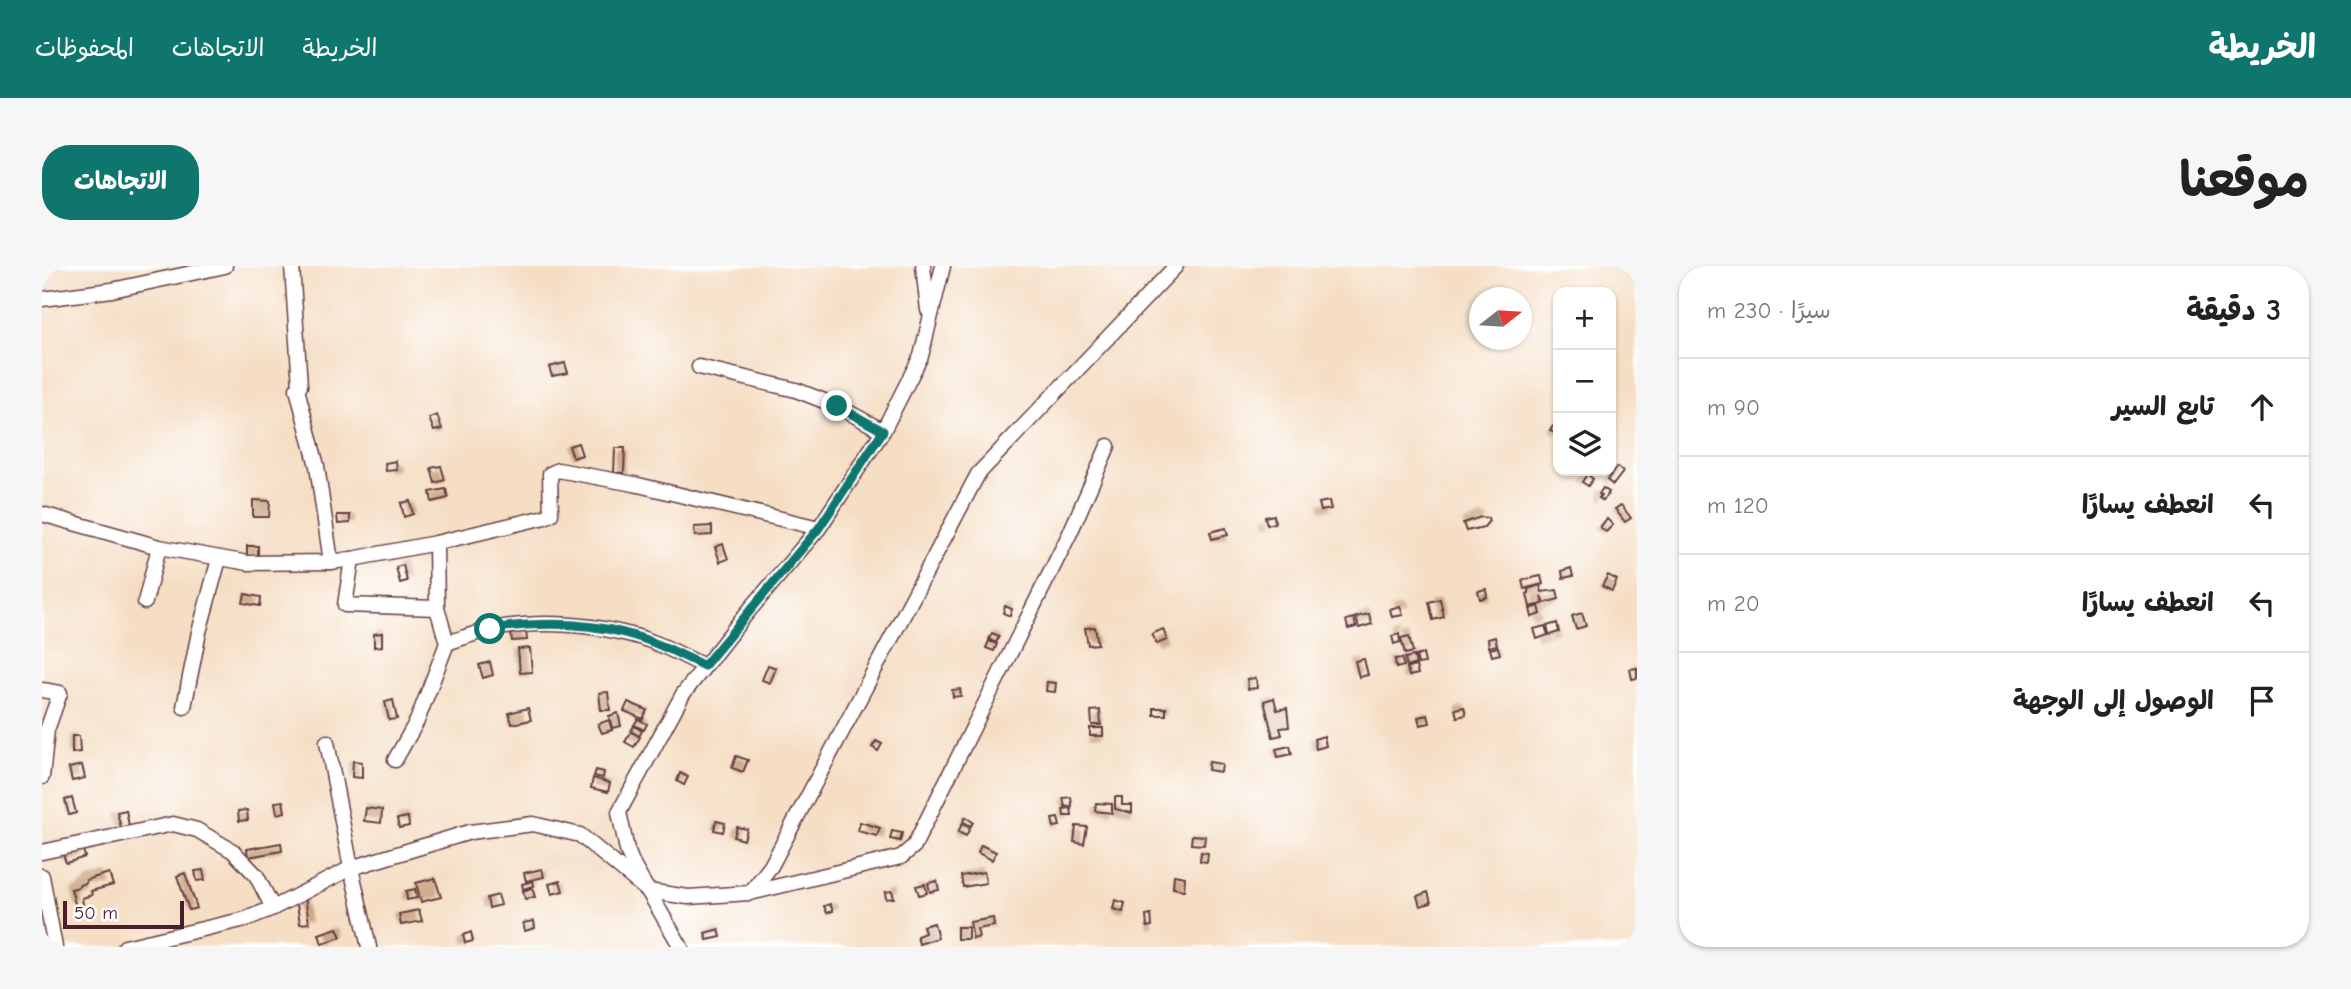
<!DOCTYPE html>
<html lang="ar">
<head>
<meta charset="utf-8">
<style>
	:root { --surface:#fff; --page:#f6f6f6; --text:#222; --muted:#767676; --line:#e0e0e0; --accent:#0f766e }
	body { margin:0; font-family:"Comic Neue","Playpen Sans Arabic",sans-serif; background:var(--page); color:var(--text); direction:rtl }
	.controls { position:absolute; right:21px; top:21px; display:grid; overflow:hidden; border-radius:14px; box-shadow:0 2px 5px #0004 }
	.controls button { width:63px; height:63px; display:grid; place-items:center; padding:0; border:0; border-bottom:2px solid var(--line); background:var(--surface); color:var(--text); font:35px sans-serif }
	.compass { position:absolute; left:1427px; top:21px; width:63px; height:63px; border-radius:50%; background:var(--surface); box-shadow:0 2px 5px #0004; rotate:73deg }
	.scale { position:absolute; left:21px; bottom:18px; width:121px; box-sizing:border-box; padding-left:7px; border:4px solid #4a1f2b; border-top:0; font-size:19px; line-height:24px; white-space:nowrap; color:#4a1f2b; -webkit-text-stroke:5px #fff; paint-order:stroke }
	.stop { position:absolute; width:21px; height:21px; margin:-16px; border:5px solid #0f766e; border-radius:50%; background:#fff }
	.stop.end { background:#0f766e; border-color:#fff; box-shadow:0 2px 7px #0008 }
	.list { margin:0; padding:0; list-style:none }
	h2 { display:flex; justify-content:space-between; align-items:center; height:91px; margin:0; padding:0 28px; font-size:30px }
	h2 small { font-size:23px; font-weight:400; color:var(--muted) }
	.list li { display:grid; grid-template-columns:46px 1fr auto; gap:21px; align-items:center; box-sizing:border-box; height:98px; padding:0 28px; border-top:2px solid var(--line) }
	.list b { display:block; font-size:26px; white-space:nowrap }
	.list em { font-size:23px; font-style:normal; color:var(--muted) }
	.icon { flex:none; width:38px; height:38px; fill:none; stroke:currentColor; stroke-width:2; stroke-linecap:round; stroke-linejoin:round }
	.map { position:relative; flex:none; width:1595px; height:681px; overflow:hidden; direction:ltr; border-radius:28px }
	header { display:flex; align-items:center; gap:42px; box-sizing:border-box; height:98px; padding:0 35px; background:var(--accent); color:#fff }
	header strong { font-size:33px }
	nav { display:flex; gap:38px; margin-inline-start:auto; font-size:24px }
	.intro { display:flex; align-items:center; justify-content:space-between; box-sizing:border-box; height:168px; padding:0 42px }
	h1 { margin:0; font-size:49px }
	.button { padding:18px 32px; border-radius:28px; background:var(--accent); color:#fff; font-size:24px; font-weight:700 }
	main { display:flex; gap:42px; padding:0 42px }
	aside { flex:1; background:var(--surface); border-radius:28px; box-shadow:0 2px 5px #0004 }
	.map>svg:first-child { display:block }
</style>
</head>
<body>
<header>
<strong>الخريطة</strong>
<nav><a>الخريطة</a><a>الاتجاهات</a><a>المحفوظات</a></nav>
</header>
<div class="intro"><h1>موقعنا</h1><a class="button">الاتجاهات</a></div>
<main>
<aside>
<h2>3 دقيقة<small>سيرًا · 230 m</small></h2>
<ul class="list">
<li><svg class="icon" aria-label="ahead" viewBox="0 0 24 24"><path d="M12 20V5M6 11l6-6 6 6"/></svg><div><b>تابع السير</b></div><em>90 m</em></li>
<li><svg class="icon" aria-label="left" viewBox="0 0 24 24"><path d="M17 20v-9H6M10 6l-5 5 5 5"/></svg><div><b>انعطف يسارًا</b></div><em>120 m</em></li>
<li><svg class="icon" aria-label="left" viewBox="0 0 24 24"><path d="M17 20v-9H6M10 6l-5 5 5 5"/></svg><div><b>انعطف يسارًا</b></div><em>20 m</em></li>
<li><svg class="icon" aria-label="arrive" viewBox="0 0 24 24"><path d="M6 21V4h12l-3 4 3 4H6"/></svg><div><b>الوصول إلى الوجهة</b></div></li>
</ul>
</aside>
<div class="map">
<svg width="1595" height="681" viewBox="0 0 1595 681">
	<rect width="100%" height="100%" fill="#fff"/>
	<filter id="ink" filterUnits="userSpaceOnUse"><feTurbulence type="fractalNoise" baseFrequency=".0143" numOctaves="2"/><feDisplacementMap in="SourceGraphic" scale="14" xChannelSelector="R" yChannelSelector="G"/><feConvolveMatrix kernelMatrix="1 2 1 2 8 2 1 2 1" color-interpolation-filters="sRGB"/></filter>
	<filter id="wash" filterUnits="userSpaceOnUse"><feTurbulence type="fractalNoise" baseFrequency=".00686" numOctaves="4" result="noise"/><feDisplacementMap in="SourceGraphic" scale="28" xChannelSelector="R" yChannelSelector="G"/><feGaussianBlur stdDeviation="1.57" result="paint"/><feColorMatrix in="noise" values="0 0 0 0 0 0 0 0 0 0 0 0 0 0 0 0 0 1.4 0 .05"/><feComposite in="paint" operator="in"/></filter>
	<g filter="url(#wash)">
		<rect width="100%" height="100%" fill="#f5dec4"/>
		<g id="blocks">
			<g fill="#cca988">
				<path d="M523 97 526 107 510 110 507 101Z"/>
				<path d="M395 149 400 163 392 165 387 152Z"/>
				<path d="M1514 157 1516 167 1514 169 1508 164Z"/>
				<path d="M536 177 540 189 531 192 527 180Z"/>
				<path d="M573 182H583L582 207H572Z"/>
				<path d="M354 195 355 204 344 205 343 197Z"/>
				<path d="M399 200 403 214 393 217 389 202Z"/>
				<path d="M1575 201 1581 206 1571 219 1565 214Z"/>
				<path d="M1545 208 1551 213 1546 220 1540 216Z"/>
				<path d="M1561 222 1567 226 1561 235 1557 232 1559 229 1557 228Z"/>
				<path d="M404 223 406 232 390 236 388 226Z"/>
				<path d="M211 234 228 235 227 251H211Z"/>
				<path d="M368 235 371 248 362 251 359 237Z"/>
				<path d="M1287 235 1289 243 1279 245 1277 237Z"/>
				<path d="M1579 239 1589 252 1583 256 1573 243Z"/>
				<path d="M295 249H308V257L296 258Z"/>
				<path d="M1232 249 1233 257 1225 259 1223 251Z"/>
				<path d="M1439 251 1446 252 1447 255 1442 261 1424 265 1421 257Z"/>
				<path d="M1565 253 1571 259 1564 266 1558 261Z"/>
				<path d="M670 260V269L653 270 652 261Z"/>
				<path d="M1184 262 1186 269 1170 273 1168 266Z"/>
				<path d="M681 278 686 293 678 296 673 281Z"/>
				<rect x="205" y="280" width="11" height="10"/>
				<path d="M361 299 365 315 358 317 354 301Z"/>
				<path d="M1529 302 1531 310 1521 312 1520 305Z"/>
				<path d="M1566 309 1575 314 1570 325 1560 320Z"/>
				<path d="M1499 310 1501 318 1482 323 1480 314Z"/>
				<path d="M1498 319 1500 326 1515 324 1517 333 1502 337 1499 330 1501 338 1488 341 1485 328 1487 327 1486 323Z"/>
				<path d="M1444 323 1445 331 1438 333 1436 325Z"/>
				<path d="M203 328 219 331 218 340 201 337Z"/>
				<path d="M1398 333 1402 351 1391 354 1387 336Z"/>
				<path d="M963 340 970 343 968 350 961 347Z"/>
				<path d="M1358 340 1361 349 1350 351 1348 343Z"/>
				<path d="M1497 340 1499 348 1490 351 1488 343Z"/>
				<path d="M1540 347 1544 360 1534 363 1530 350Z"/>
				<path d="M1327 348 1330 358 1317 362 1314 351Z"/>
				<path d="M1312 352 1314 361 1306 363 1304 354Z"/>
				<path d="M1515 357 1517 366 1507 369 1505 360Z"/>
				<path d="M1503 360 1506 369 1495 373 1492 363Z"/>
				<path d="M1053 361 1056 378 1046 379 1043 362Z"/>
				<path d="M1121 363 1125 374 1115 378 1110 368Z"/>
				<path d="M484 365 485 374 470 375 469 367Z"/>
				<path d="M340 367V380L332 381V368Z"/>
				<path d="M950 367 957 370 954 377 947 373Z"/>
				<path d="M1357 368 1358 376 1352 378 1350 370Z"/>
				<path d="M1367 370 1371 386 1363 388 1359 372Z"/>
				<path d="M1453 371 1455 379 1447 381 1446 373Z"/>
				<path d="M947 375 955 378 952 385 944 382Z"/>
				<path d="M1456 381 1458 388 1450 390 1448 383Z"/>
				<path d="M488 382 490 406 478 407 476 383Z"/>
				<path d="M1381 388 1383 397 1376 398 1374 390Z"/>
				<path d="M1372 390 1374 398 1365 401 1363 392Z"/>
				<path d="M1360 392 1362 400 1354 402 1353 393Z"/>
				<path d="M1322 393 1326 409 1317 411 1313 395Z"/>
				<path d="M448 396 451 409 441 412 437 399Z"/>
				<path d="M726 399 734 402 728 417 720 414Z"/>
				<path d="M1374 400 1376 408 1367 410 1365 402Z"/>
				<path d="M1595 402V412L1590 413 1588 403Z"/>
				<path d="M1214 412 1215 422 1206 423 1205 413Z"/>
				<path d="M1005 416 1014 417 1013 426 1004 425Z"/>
				<path d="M918 423 919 430 911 431 910 424Z"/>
				<path d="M566 426 568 444H559L557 427Z"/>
				<path d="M1232 432 1235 444 1245 442 1247 461 1238 462 1240 469 1231 471 1222 435Z"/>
				<path d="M351 434 355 453 347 454 343 436Z"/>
				<path d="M586 436 605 444 601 453 582 445Z"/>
				<path d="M1422 441 1424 449 1415 451 1413 443Z"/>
				<path d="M486 442 489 454 470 458 467 447Z"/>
				<rect x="1112" y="442" width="12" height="7"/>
				<path d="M1058 444 1059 459H1050L1049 445Z"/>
				<path d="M576 447 579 460 570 462 567 450Z"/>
				<path d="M1386 449 1388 457 1378 459 1376 451Z"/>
				<path d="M596 453 605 458 602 464 592 459Z"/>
				<path d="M567 454 570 464 560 467 556 458Z"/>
				<path d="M592 460 600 465 597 470 589 465Z"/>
				<rect x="1048" y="462" width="13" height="8"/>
				<path d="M589 466 598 471 592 481 583 476Z"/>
				<path d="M30 470H37L38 486 30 487Z"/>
				<path d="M1282 470 1284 480 1274 483 1272 473Z"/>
				<path d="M834 475 840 478 836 485 830 481Z"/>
				<path d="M1248 480 1250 488 1236 491 1234 483Z"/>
				<path d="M694 490 706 494 701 506 690 502Z"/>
				<path d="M311 495 320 496V512L310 511Z"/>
				<path d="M1167 496 1180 498 1179 506 1166 504Z"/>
				<path d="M40 499 43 512 30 515 27 502Z"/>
				<path d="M554 504 562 506 561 512 552 510Z"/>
				<path d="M638 507 646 511 642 519 635 515Z"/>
				<path d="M551 512 568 517 566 526 549 522Z"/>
				<path d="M1029 531 1030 540 1023 541 1021 532Z"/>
				<path d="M1073 531H1080V539H1090V547L1073 543Z"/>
				<path d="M30 532 34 547 27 549 23 534Z"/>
				<path d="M241 535 243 546 235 548 233 536Z"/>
				<path d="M1054 537 1070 538V547L1053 545Z"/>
				<path d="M324 542 340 544 339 557 322 555Z"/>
				<path d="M1029 542 1030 550H1022L1021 543Z"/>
				<path d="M84 544 87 560 79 562 75 546Z"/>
				<path d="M205 544 206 554 197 555 196 545Z"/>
				<path d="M366 551 367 560 357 562 355 553Z"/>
				<path d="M923 551 931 556 929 560 921 556Z"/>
				<path d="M1016 552 1018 560 1012 561 1010 553Z"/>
				<path d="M674 555 683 557 681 566 672 564Z"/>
				<path d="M818 556 838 562 835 570 816 565Z"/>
				<path d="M920 558 928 562 924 570 916 566Z"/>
				<path d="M1034 560 1045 561 1042 578 1032 576Z"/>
				<path d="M695 561 705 563 702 574 692 571Z"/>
				<path d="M850 565 860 567 858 575 848 573Z"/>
				<path d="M1150 569 1163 570 1162 579 1149 578Z"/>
				<path d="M239 577 240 585 206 591 205 583Z"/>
				<path d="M939 579 954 586 950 594 936 587Z"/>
				<path d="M40 580 43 591 24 597 20 585Z"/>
				<path d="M1159 586 1166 587 1165 596 1158 595Z"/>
				<path d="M500 603 502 611 484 615 482 607Z"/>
				<path d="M161 604 163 614 155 615 153 605Z"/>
				<path d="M942 606 944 617 921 621 919 610Z"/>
				<path d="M67 607 71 619 49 625 50 629 40 632 41 639 34 641 29 623 37 621V619L44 617V614Z"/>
				<path d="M143 607 155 642 147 644 135 610Z"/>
				<path d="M1132 609 1143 611 1142 624 1131 622Z"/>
				<path d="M393 612 399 631 379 636 374 617Z"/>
				<path d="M491 615 492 620 481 623 480 618Z"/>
				<path d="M518 615 521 625 510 628 507 618Z"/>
				<path d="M895 615 897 624 888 626 886 617Z"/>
				<path d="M883 618 885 627 877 629 874 620Z"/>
				<path d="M490 622 493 631 483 633 481 625Z"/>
				<path d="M373 623 375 632 365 634 364 625Z"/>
				<path d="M850 625 852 632 844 633 843 626Z"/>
				<path d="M1386 626 1389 637 1378 640 1375 630Z"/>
				<path d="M456 629 459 639 447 642 445 632Z"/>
				<path d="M263 631 267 657 258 658 254 632Z"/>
				<path d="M1073 634 1083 637 1081 646 1071 643Z"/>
				<path d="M788 638 791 645 785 647 782 640Z"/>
				<path d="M377 644 380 655 359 659 357 648Z"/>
				<path d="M1109 649 1110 660 1105 661 1104 650Z"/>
				<path d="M951 652 952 660 935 663 937 671 931 673 928 656Z"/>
				<path d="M492 655 493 662 483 665 481 657Z"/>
				<path d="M892 657 896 672 877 678 875 670 883 667 881 660Z"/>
				<rect x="915" y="661" width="11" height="12"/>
				<path d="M295 662 299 671 280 678 277 668Z"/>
				<path d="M677 663 679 671 665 674 663 667Z"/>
				<path d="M429 666 431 675 423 677 421 669Z"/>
			</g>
		</g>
	</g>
	<g filter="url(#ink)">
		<use href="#blocks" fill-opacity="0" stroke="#643c42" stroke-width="2"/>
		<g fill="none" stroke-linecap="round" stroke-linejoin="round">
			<defs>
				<g id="minor">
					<path d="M250 0 258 120 255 123 275 200 289 296"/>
					<path d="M881 0 886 44"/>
					<path d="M0 33 70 24 183 0"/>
					<path d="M657 101 754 124 795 140 841 165"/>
					<path d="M0 248 117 281 206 297 289 296 310 293 394 277 503 251 509 248 508 208 516 204 592 218 777 262"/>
					<path d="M310 293 303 339 395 342"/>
					<path d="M103 336 117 281"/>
					<path d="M405 377C420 372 436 366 451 363 492 355 541 357 581 367 610 373 636 387 662 400"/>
					<path d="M0 424 18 427 5 464 0 511"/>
					<path d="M142 441 157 366 177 293"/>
					<path d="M285 476 309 602 327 681"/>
					<path d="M353 494 375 455 405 377 395 342 394 277"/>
					<path d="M0 586 131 558 155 564 191 585 214 609 231 642"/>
					<path d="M0 610 13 681"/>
					<path d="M708 627 729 600 936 208 1134 0"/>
					<path d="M83 681 204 653 231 642 309 602 428 566 491 558 538 569 606 625 646 631 708 627 859 591 872 580 1028 267 1066 180"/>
					<path d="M639 681 592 601 585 584 577 546 641 428 700 353 777 262 841 165 879 90 901 0"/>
				</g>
			</defs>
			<use href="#minor" stroke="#643c42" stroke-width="17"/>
			<use href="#minor" stroke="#fff" stroke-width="14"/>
		</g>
	</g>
	<g fill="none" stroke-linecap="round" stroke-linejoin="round" filter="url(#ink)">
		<path stroke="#0f766e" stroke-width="9" d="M448 363C490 357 540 356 582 367 610 374 636 387 662 400L777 262 841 165 795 140"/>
	</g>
</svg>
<div class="controls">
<button>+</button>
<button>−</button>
<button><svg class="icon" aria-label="layers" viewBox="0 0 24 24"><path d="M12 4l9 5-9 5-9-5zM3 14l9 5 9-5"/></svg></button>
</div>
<svg class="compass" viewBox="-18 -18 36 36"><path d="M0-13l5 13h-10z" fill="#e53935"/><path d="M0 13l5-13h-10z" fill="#767676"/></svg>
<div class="scale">50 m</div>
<div class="stop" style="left:448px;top:363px"></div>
<div class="stop end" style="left:795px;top:140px"></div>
</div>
</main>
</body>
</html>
